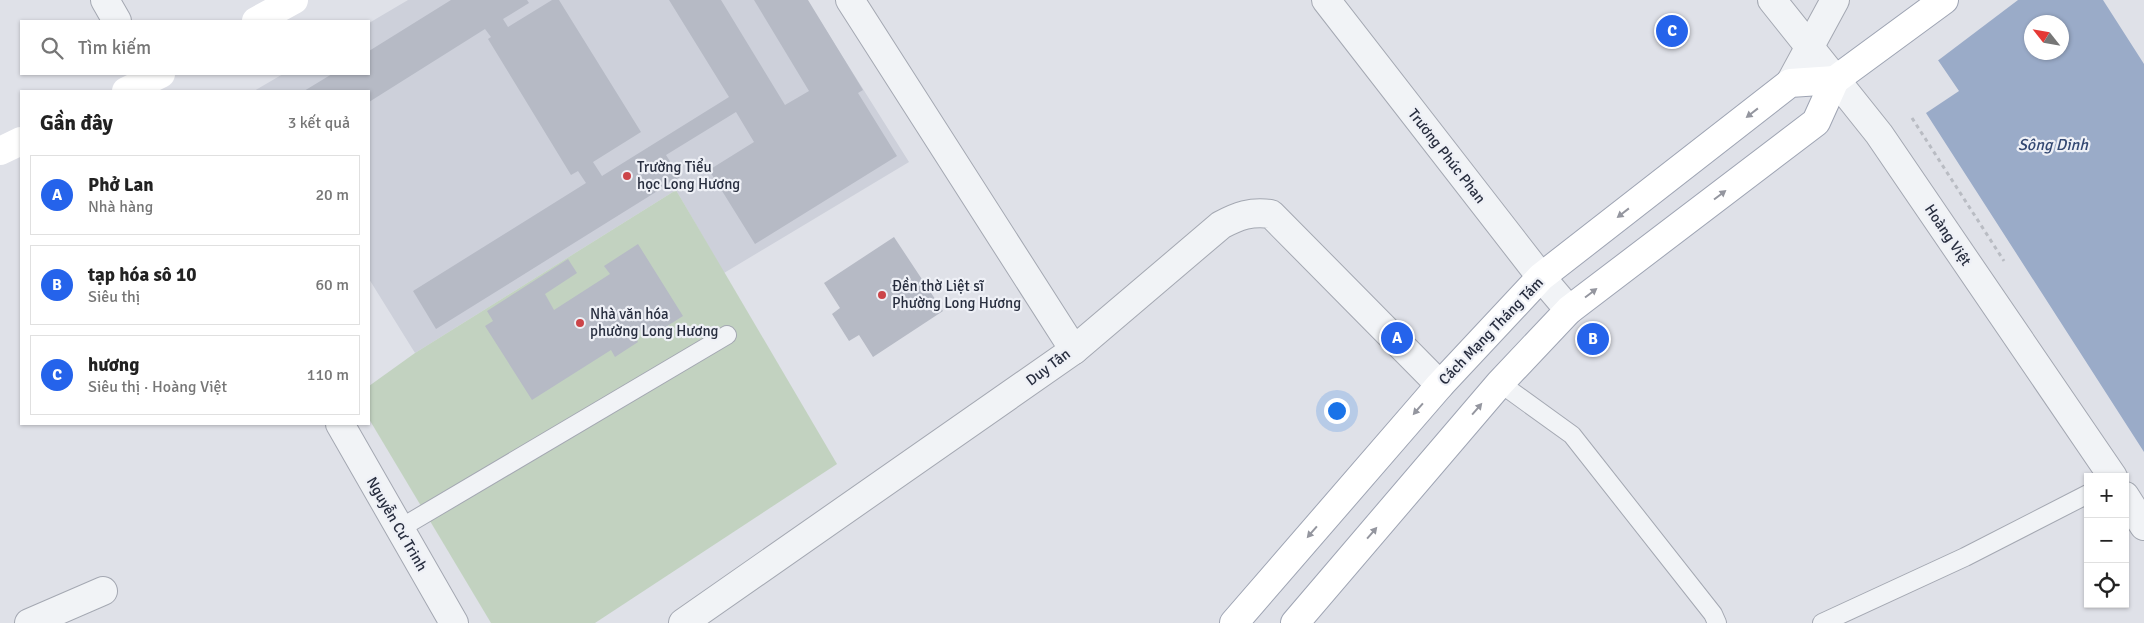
<!DOCTYPE html>
<html lang="vi">
<head>
<meta charset="utf-8">
<style>
	:root { --surface:#fff; --page:#f6f6f6; --text:#222; --muted:#767676; --line:#e0e0e0; --accent:#2563eb }
	body { margin:0; font-family:Signika,sans-serif; background:var(--page); color:var(--text) }
	.controls { position:absolute; right:15px; bottom:15px; display:grid; overflow:hidden; border-radius:0px; box-shadow:0 1px 4px #0004 }
	.controls button { width:45px; height:45px; display:grid; place-items:center; padding:0; border:0; border-bottom:1px solid var(--line); background:var(--surface); color:var(--text); font:25px sans-serif }
	.compass { position:absolute; left:2024px; top:15px; width:45px; height:45px; border-radius:50%; background:var(--surface); box-shadow:0 1px 4px #0004; rotate:301deg }
	.you { position:absolute; left:1336px; top:410px; width:18px; height:18px; margin:-12px; border:4px solid #fff; border-radius:50%; background:#1a73e8; box-shadow:0 0 0 8px #1a73e833 }
	.badge { display:grid; place-items:center; width:32px; height:32px; border-radius:50%; background:var(--accent); color:#fff; font-size:16px; font-weight:700 }
	.pin { position:absolute; translate:-50% -50%; border:2px solid #fff; box-shadow:0 1px 5px #0006 }
	.list { margin:0; padding:0; list-style:none }
	h2 { display:flex; justify-content:space-between; align-items:center; height:65px; margin:0; padding:0 20px; font-size:21px }
	h2 small { font-size:16px; font-weight:400; color:var(--muted) }
	.list li { display:grid; grid-template-columns:32px 1fr auto; gap:15px; align-items:center; box-sizing:border-box; height:80px; margin:0 10px 10px; padding:0 10px; border:1px solid var(--line); border-radius:0px }
	.list b { display:block; font-size:19px; white-space:nowrap }
	.list p { margin:0; font-size:16px; white-space:nowrap; color:var(--muted) }
	.list em { font-size:16px; font-style:normal; color:var(--muted) }
	.icon { flex:none; width:28px; height:28px; fill:none; stroke:currentColor; stroke-width:2; stroke-linecap:round; stroke-linejoin:round }
	.map { position:relative; flex:none; width:2144px; height:623px; overflow:hidden }
	.search { position:absolute; background:var(--surface); box-shadow:0 1px 4px #0004; left:20px; top:20px; width:350px; height:55px; display:flex; align-items:center; gap:12px; box-sizing:border-box; padding:0 18px; border-radius:0px; color:var(--muted); font-size:19px }
	.panel { position:absolute; background:var(--surface); box-shadow:0 1px 4px #0004; left:20px; top:90px; width:350px; height:335px; border-radius:0px }
	.map>svg:first-child { display:block }
</style>
</head>
<body>
<div class="map">
<svg width="2144" height="623" viewBox="0 0 2144 623">
	<rect width="100%" height="100%" fill="#dfe1e8"/>
	<path fill="#cdd0da" d="M408 0H807L909 162 724 273 676 190 415 353 369 279V91H254L283 74H369V23Z"/>
	<path fill="#c2d2c0" d="M676 190 837 464 595 623H491L369 419V386L415 353Z"/>
	<path fill="#9aabc8" fill-rule="evenodd" d="M1897 0H2103L2144 64V452L1926 113 1959 91ZM2032 22H2062V52H2032Z"/>
	<path fill="#dfe1e8" d="M1894 0H2018L1936 62Z"/>
	<g fill="#b6bac5">
		<path d="M451 0H527L529 3 503 19 508 27 552 0H559L641 132 593 162 602 176 729 97 669 0H721L785 105 809 91 754 0H808L863 90 858 93 897 156 755 244 709 170 754 142 736 112 666 155 680 177 436 329 413 291 586 183 578 171 571 175 488 39 491 37 485 29 369 102V91H304L332 74H369V51Z"/>
		<path d="M894 237 943 311 873 357 859 335 849 341 832 314 840 308 824 283Z"/>
		<path d="M638 244 683 316 650 337 644 328 634 335 638 342 615 357 611 350 532 400 485 326 493 321 487 311 568 259 577 273 545 294 554 310 610 274 604 266Z"/>
	</g>
	<g fill="none" stroke-linecap="round" stroke-linejoin="round">
		<defs>
			<g id="lane">
				<path d="M1500 383 1572 435 1713 614 1717 623"/>
				<path d="M399 529 727 335"/>
				<path d="M1822 623 1965 557 2088 494"/>
			</g>
			<g id="street">
				<path d="M105 0 117 21"/>
				<path d="M1326 0 1541 277 1569 310"/>
				<path d="M1772 0 1879 134 2113 477"/>
				<path d="M1790 83 1835 0"/>
				<path d="M1074 350 1221 225C1238 216 1251 211 1271 214L1440 385"/>
				<path d="M340 424 454 623"/>
				<path d="M2125 496 2144 526"/>
				<path d="M29 623 103 591"/>
				<path d="M683 623 1074 350 850 0"/>
			</g>
			<g id="primary">
				<path d="M1234 623 1440 385 1541 277 1790 83 1835 80"/>
				<path d="M1295 623 1500 383 1569 310 1816 122 1835 80 1944 0"/>
			</g>
		</defs>
		<use href="#lane" stroke="#a4a8b2" stroke-width="20"/>
		<use href="#street" stroke="#a4a8b2" stroke-width="30"/>
		<use href="#primary" stroke="#9ea4b3" stroke-width="30"/>
		<path stroke="#b9bcc3" stroke-width="3" stroke-dasharray="4 4" stroke-linecap="butt" d="M1912 118 2004 261"/>
		<use href="#lane" stroke="#f1f3f6" stroke-width="18"/>
		<use href="#street" stroke="#f1f3f6" stroke-width="28"/>
		<g stroke="#fff" stroke-width="28">
			<path d="M256 21 294 0"/>
			<path d="M126 91 161 74"/>
			<path d="M0 151 21 141"/>
		</g>
		<use href="#primary" stroke="#fff" stroke-width="28"/>
	</g>
	<defs><path id="oneway-solid" d="M-6-.8H1V-3.2L6.5 0L1 3.2V.8H-6Z" transform="scale(1.25)"/></defs>
	<g fill="#94969f">
		<use href="#oneway-solid" transform="translate(1752 113) rotate(142)"/>
		<use href="#oneway-solid" transform="translate(1720 195) rotate(-37)"/>
		<use href="#oneway-solid" transform="translate(1623 213) rotate(142)"/>
		<use href="#oneway-solid" transform="translate(1591 293) rotate(-37)"/>
		<use href="#oneway-solid" transform="translate(1418 409) rotate(131)"/>
		<use href="#oneway-solid" transform="translate(1477 409) rotate(-49)"/>
		<use href="#oneway-solid" transform="translate(1312 532) rotate(131)"/>
		<use href="#oneway-solid" transform="translate(1372 533) rotate(-49)"/>
	</g>
	<g fill="#cc4549" stroke="#eef0f6" stroke-width="2">
		<circle cx="627" cy="176" r="5"/>
		<circle cx="882" cy="295" r="5"/>
		<circle cx="580" cy="323" r="5"/>
	</g>
	<g text-anchor="middle" stroke-width="4.5" stroke-linejoin="round" paint-order="stroke">
		<g font-size="15" fill="#282e3f" stroke="#eef0f6">
			<text transform="translate(1447 156) rotate(52)" y="5">Trương Phúc Phan</text>
			<text transform="translate(1948 235) rotate(56)" y="5">Hoàng Việt</text>
			<text transform="translate(1491 331) rotate(-46)" y="5">Cách Mạng Tháng Tám</text>
			<text transform="translate(1048 367) rotate(-37)" y="5">Duy Tân</text>
			<text transform="translate(397 524) rotate(60)" y="5">Nguyễn Cư Trinh</text>
		</g>
		<g font-size="15" fill="#282e3f" stroke="#eef0f6" text-anchor="start">
			<text x="637" y="172">Trường Tiểu<tspan x="637" dy="17">học Long Hương</tspan></text>
			<text x="892" y="291">Đền thờ Liệt sĩ<tspan x="892" dy="17">Phường Long Hương</tspan></text>
			<text x="590" y="319">Nhà văn hóa<tspan x="590" dy="17">phường Long Hương</tspan></text>
		</g>
		<g font-size="16" font-style="italic" fill="#334872" stroke="#eef0f6">
			<text x="2053" y="150">Sông Dinh</text>
		</g>
	</g>
</svg>
<div class="controls">
<button>+</button>
<button>−</button>
<button><svg class="icon" aria-label="locate" viewBox="0 0 24 24"><circle cx="12" cy="12" r="6"/><path d="M12 2v4M12 18v4M2 12h4M18 12h4"/></svg></button>
</div>
<svg class="compass" viewBox="-18 -18 36 36"><path d="M0-13l5 13h-10z" fill="#e53935"/><path d="M0 13l5-13h-10z" fill="#767676"/></svg>
<div class="you"></div>
<div class="pin badge" style="left:1397px;top:338px">A</div>
<div class="pin badge" style="left:1593px;top:339px">B</div>
<div class="pin badge" style="left:1672px;top:31px">C</div>
<div class="search"><svg class="icon" aria-label="search" viewBox="0 0 24 24"><circle cx="10" cy="10" r="6"/><path d="M15 15l6 6"/></svg>Tìm kiếm</div>
<section class="panel">
<h2>Gần đây<small>3 kết quả</small></h2>
<ul class="list">
<li><span class="badge">A</span><div><b>Phở Lan</b><p>Nhà hàng</p></div><em>20 m</em></li>
<li><span class="badge">B</span><div><b>tạp hóa sô 10</b><p>Siêu thị</p></div><em>60 m</em></li>
<li><span class="badge">C</span><div><b>hương</b><p>Siêu thị · Hoàng Việt</p></div><em>110 m</em></li>
</ul>
</section>
</div>
</body>
</html>
